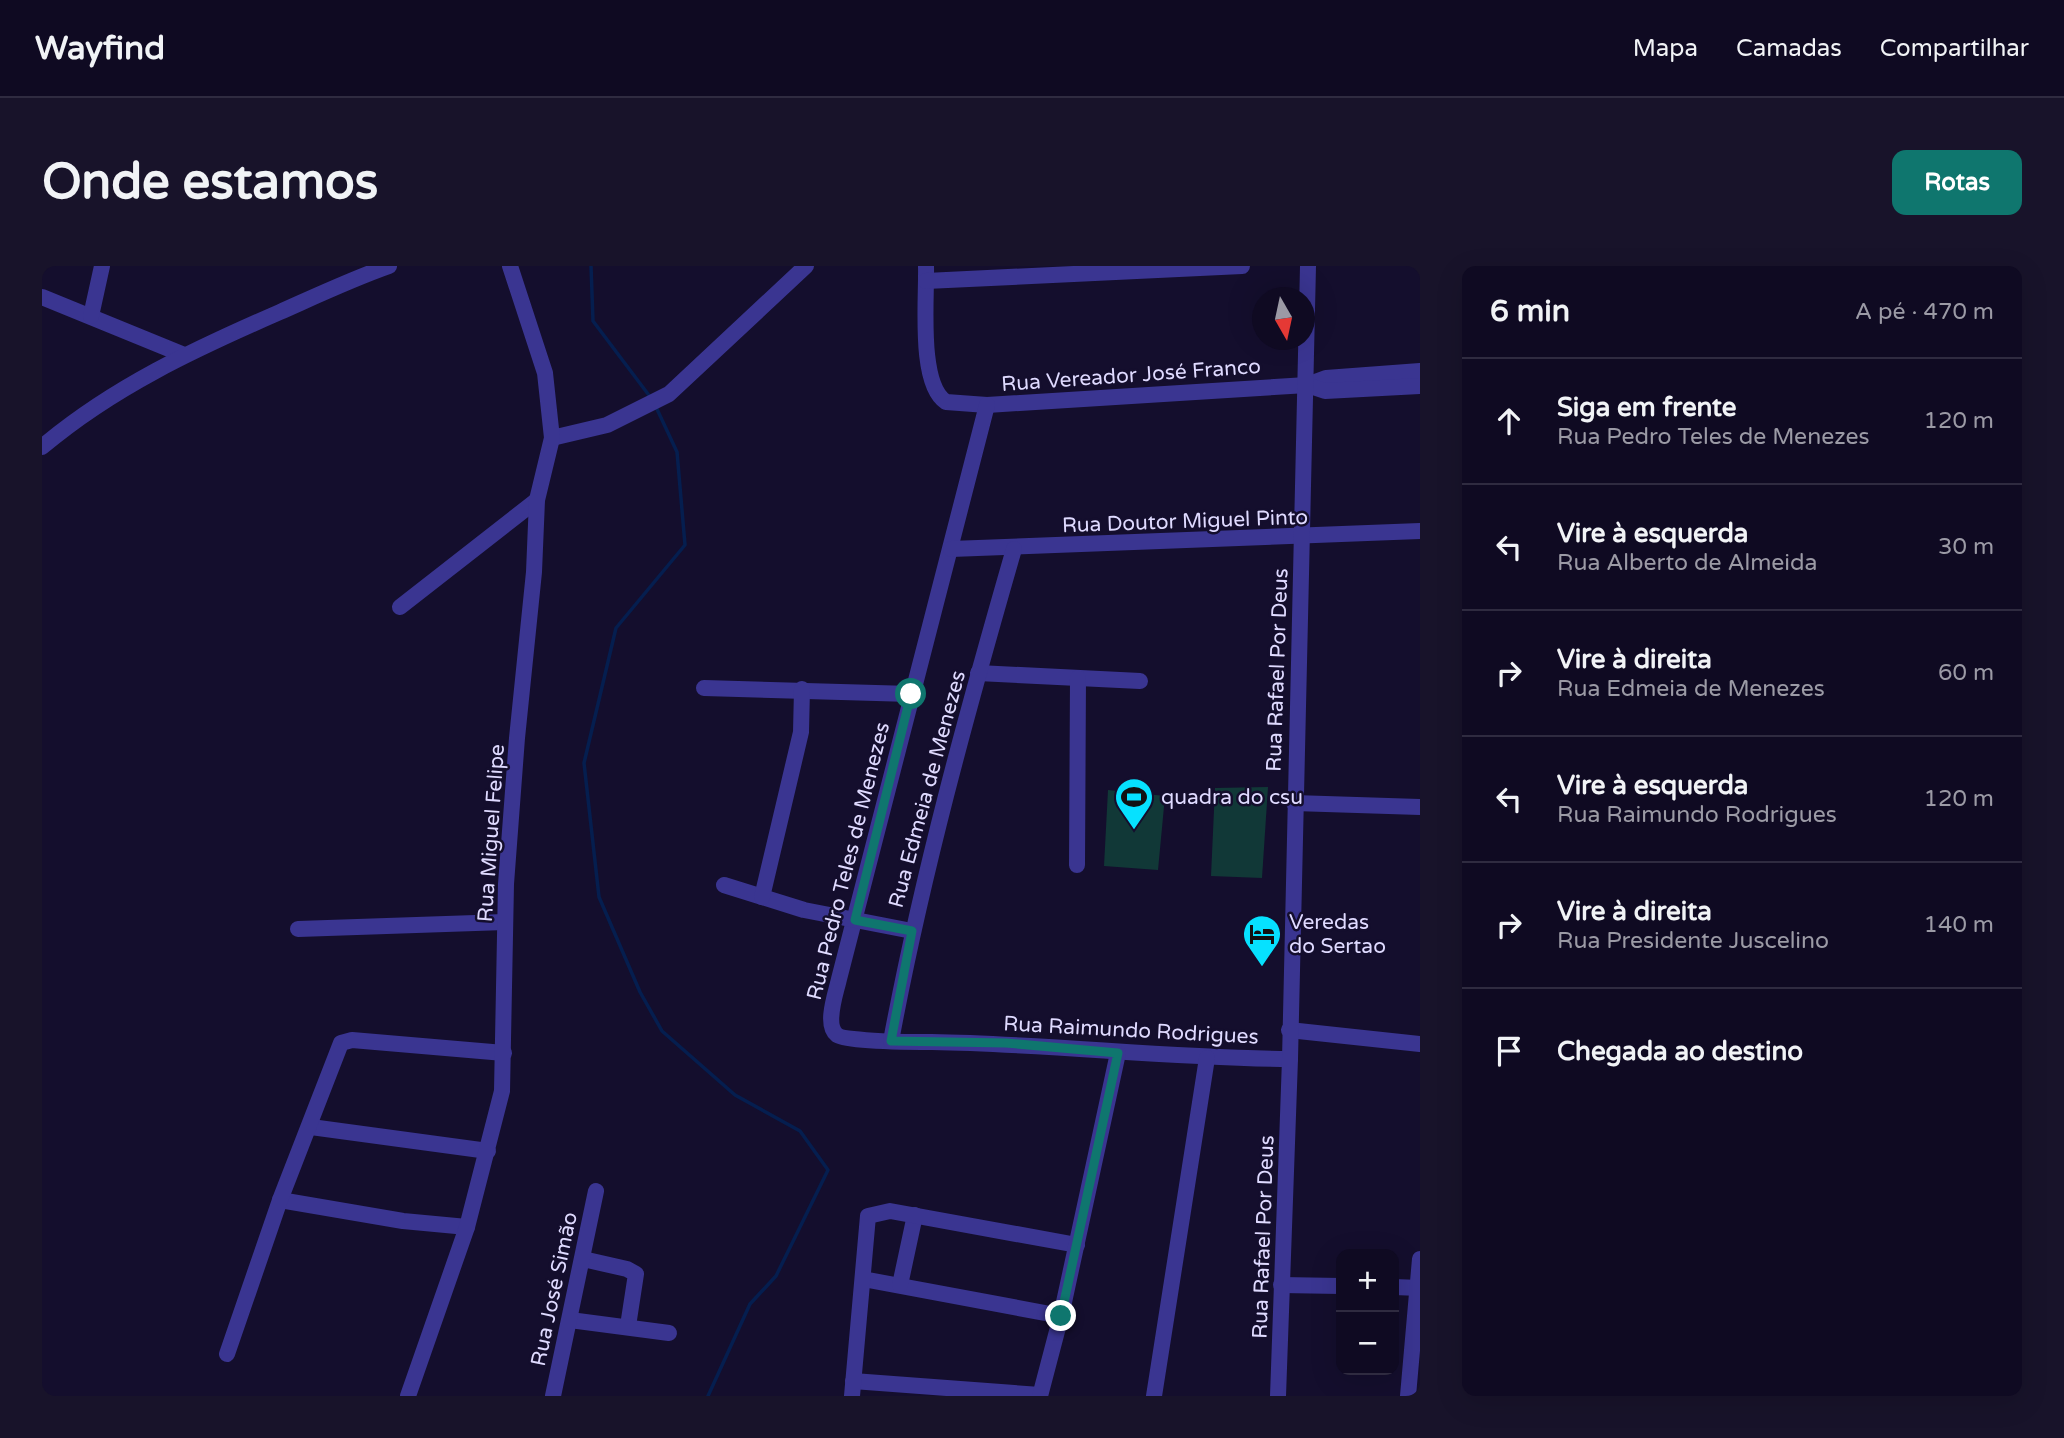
<!DOCTYPE html>
<html lang="pt">
<head>
<meta charset="utf-8">
<style>
	:root { --surface:#0f0a22; --page:#18132a; --text:#f1f3f6; --muted:#9b9aa5; --line:#2f2b40; --accent:#0f766e }
	body { margin:0; font-family:"Varela Round",sans-serif; background:var(--page); color:var(--text) }
	.controls { position:absolute; right:21px; bottom:21px; display:grid; overflow:hidden; border-radius:14px; box-shadow:0 7px 28px #0002 }
	.controls button { width:63px; height:63px; display:grid; place-items:center; padding:0; border:0; border-bottom:2px solid var(--line); background:var(--surface); color:var(--text); font:35px sans-serif }
	.compass { position:absolute; left:1210px; top:21px; width:63px; height:63px; border-radius:50%; background:var(--surface); box-shadow:0 7px 28px #0002; rotate:171deg }
	.stop { position:absolute; width:21px; height:21px; margin:-16px; border:5px solid #0f766e; border-radius:50%; background:#fff }
	.stop.end { background:#0f766e; border-color:#fff; box-shadow:0 2px 7px #0008 }
	.list { margin:0; padding:0; list-style:none }
	h2 { display:flex; justify-content:space-between; align-items:center; height:91px; margin:0; padding:0 28px; font-size:30px }
	h2 small { font-size:23px; font-weight:400; color:var(--muted) }
	.list li { display:grid; grid-template-columns:46px 1fr auto; gap:21px; align-items:center; box-sizing:border-box; height:126px; padding:0 28px; border-top:2px solid var(--line) }
	.list b { display:block; font-size:26px; white-space:nowrap }
	.list p { margin:0; font-size:23px; white-space:nowrap; color:var(--muted) }
	.list em { font-size:23px; font-style:normal; color:var(--muted) }
	.icon { flex:none; width:38px; height:38px; fill:none; stroke:currentColor; stroke-width:2; stroke-linecap:round; stroke-linejoin:round }
	.map { position:relative; flex:none; width:1378px; height:1130px; overflow:hidden; border-radius:14px }
	header { display:flex; align-items:center; gap:42px; box-sizing:border-box; height:98px; padding:0 35px; background:var(--surface); border-bottom:2px solid var(--line) }
	header strong { font-size:33px }
	nav { display:flex; gap:38px; margin-inline-start:auto; font-size:24px }
	.intro { display:flex; align-items:center; justify-content:space-between; box-sizing:border-box; height:168px; padding:0 42px }
	h1 { margin:0; font-size:49px }
	.button { padding:18px 32px; border-radius:14px; background:var(--accent); color:#fff; font-size:24px; font-weight:700 }
	main { display:flex; gap:42px; padding:0 42px }
	aside { flex:1; background:var(--surface); border-radius:14px; box-shadow:0 7px 28px #0002 }
	.map>svg:first-child { display:block }
</style>
</head>
<body>
<header>
<strong>Wayfind</strong>
<nav><a>Mapa</a><a>Camadas</a><a>Compartilhar</a></nav>
</header>
<div class="intro"><h1>Onde estamos</h1><a class="button">Rotas</a></div>
<main>
<div class="map">
<svg width="1378" height="1130" viewBox="0 0 1378 1130">
	<rect width="100%" height="100%" fill="#140e2d"/>
	<g fill="#113837">
		<path d="M1226 521 1220 612 1169 610 1173 522Z"/>
		<path d="M1066 524 1123 530 1116 604 1062 600Z"/>
	</g>
	<g fill="none" stroke-linecap="round" stroke-linejoin="round">
		<g stroke="#051e4f" stroke-width="3.5">
			<path d="M549 0 551 55 609 132"/>
			<path d="M614 141 635 186 643 279 574 362 542 497 557 631 598 726 620 765 693 829 758 865 786 904 734 1010 708 1038 666 1130"/>
		</g>
		<g stroke="#3a3591" stroke-width="16">
			<path d="M884 0C885 32 876 118 904 136L945 139 1265 119 1284 112 1378 105"/>
			<path d="M884 15 1200 0"/>
			<path d="M0 31 142 89"/>
			<path d="M49 50 60 0"/>
			<path d="M1265 119 1283 125 1378 120"/>
			<path d="M945 139 797 713C794 727 782 759 795 769 803 776 876 776 890 776 1010 778 1128 792 1248 793"/>
			<path d="M510 172 565 159 627 128 764 0"/>
			<path d="M0 181C71 121 153 83 238 46 274 30 310 13 347 0"/>
			<path d="M909 283 1378 265"/>
			<path d="M358 341 495 234"/>
			<path d="M936 407 1098 415"/>
			<path d="M662 422 869 428"/>
			<path d="M1252 537 1378 541"/>
			<path d="M1035 599 1036 412"/>
			<path d="M682 619 762 644 870 665"/>
			<path d="M720 631 759 466 760 423"/>
			<path d="M256 663 463 656"/>
			<path d="M1247 764 1378 778"/>
			<path d="M849 775C880 609 925 446 972 283"/>
			<path d="M269 861 446 885"/>
			<path d="M238 934 361 955 425 961"/>
			<path d="M541 993 585 1003 594 1008 586 1060"/>
			<path d="M821 1013 1019 1050"/>
			<path d="M858 1019 873 949"/>
			<path d="M1239 1019 1299 1020"/>
			<path d="M1352 1021 1378 1022"/>
			<path d="M528 1054 627 1067"/>
			<path d="M185 1088 238 934 299 777 310 774 462 787"/>
			<path d="M811 1115 998 1129"/>
			<path d="M366 1130 425 961 460 825 464 618 475 472 492 306 495 234 510 172 503 107 468 0"/>
			<path d="M511 1130 554 925"/>
			<path d="M810 1130 826 950 848 945 1035 979"/>
			<path d="M998 1130 1019 1050 1076 787"/>
			<path d="M1112 1130 1165 792"/>
			<path d="M1236 1130 1248 793 1266 0"/>
			<path d="M1366 1130 1378 993"/>
		</g>
	</g>
	<g fill="none" stroke-linecap="round" stroke-linejoin="round">
		<path stroke="#0f766e" stroke-width="9" d="M869 428 813 654 870 665 849 775 964 777 1076 787 1019 1050"/>
	</g>
	<defs>
		<symbol id="stadium-pin" viewBox="-11 -11 22 30"><path d="M0 17L-7.5 6A9.5 9.5 0 1 1 7.5 6Z" fill="#06e1ff" stroke="#140e2d"/><path d="M0-5a6.5 5 0 1 0 0 10a6.5 5 0 1 0 0-10ZM-3.5-1.8h7v3.6h-7Z" fill="#111"/></symbol>
		<symbol id="hotel-pin" viewBox="-11 -11 22 30"><path d="M0 17L-7.5 6A9.5 9.5 0 1 1 7.5 6Z" fill="#06e1ff" stroke="#140e2d"/><path d="M-6-4.5h1.5V1H6V5H4.5V3h-9V5H-6ZM-4 0a1.8 1.8 0 1 1 3.6 0ZM.5 0V-2.5h3Q6-2.5 6 0Z" fill="#111"/></symbol>
	</defs>
	<g fill-rule="evenodd">
		<use href="#stadium-pin" x="1070" y="509" width="44" height="60"/>
		<use href="#hotel-pin" x="1198" y="646" width="44" height="60"/>
	</g>
	<g text-anchor="middle" stroke-width="5" stroke-linejoin="round" paint-order="stroke">
		<g font-size="21" fill="#dfdaff" stroke="#140e2d">
			<text transform="translate(1089 109) rotate(-4)" y="7">Rua Vereador José Franco</text>
			<text transform="translate(1143 255) rotate(-2)" y="7">Rua Doutor Miguel Pinto</text>
			<text transform="translate(1235 404) rotate(-88)" y="7">Rua Rafael Por Deus</text>
			<text transform="translate(885 523) rotate(-75)" y="7">Rua Edmeia de Menezes</text>
			<text transform="translate(449 567) rotate(-86)" y="7">Rua Miguel Felipe</text>
			<text transform="translate(806 595) rotate(-76)" y="7">Rua Pedro Teles de Menezes</text>
			<text transform="translate(1089 764) rotate(3)" y="7">Rua Raimundo Rodrigues</text>
			<text transform="translate(1221 971) rotate(-88)" y="7">Rua Rafael Por Deus</text>
			<text transform="translate(512 1023) rotate(-78)" y="7">Rua José Simão</text>
		</g>
		<g font-size="21" fill="#dfdaff" stroke="#140e2d" text-anchor="start">
			<text x="1119" y="538">quadra do csu</text>
			<text x="1247" y="663">Veredas<tspan x="1247" dy="24">do Sertao</tspan></text>
		</g>
	</g>
</svg>
<div class="controls">
<button>+</button>
<button>−</button>
</div>
<svg class="compass" viewBox="-18 -18 36 36"><path d="M0-13l5 13h-10z" fill="#e53935"/><path d="M0 13l5-13h-10z" fill="#9b9aa5"/></svg>
<div class="stop" style="left:869px;top:428px"></div>
<div class="stop end" style="left:1019px;top:1050px"></div>
</div>
<aside>
<h2>6 min<small>A pé · 470 m</small></h2>
<ul class="list">
<li><svg class="icon" aria-label="ahead" viewBox="0 0 24 24"><path d="M12 20V5M6 11l6-6 6 6"/></svg><div><b>Siga em frente</b><p>Rua Pedro Teles de Menezes</p></div><em>120 m</em></li>
<li><svg class="icon" aria-label="left" viewBox="0 0 24 24"><path d="M17 20v-9H6M10 6l-5 5 5 5"/></svg><div><b>Vire à esquerda</b><p>Rua Alberto de Almeida</p></div><em>30 m</em></li>
<li><svg class="icon" aria-label="right" viewBox="0 0 24 24"><path d="M7 20v-9h11M14 6l5 5-5 5"/></svg><div><b>Vire à direita</b><p>Rua Edmeia de Menezes</p></div><em>60 m</em></li>
<li><svg class="icon" aria-label="left" viewBox="0 0 24 24"><path d="M17 20v-9H6M10 6l-5 5 5 5"/></svg><div><b>Vire à esquerda</b><p>Rua Raimundo Rodrigues</p></div><em>120 m</em></li>
<li><svg class="icon" aria-label="right" viewBox="0 0 24 24"><path d="M7 20v-9h11M14 6l5 5-5 5"/></svg><div><b>Vire à direita</b><p>Rua Presidente Juscelino</p></div><em>140 m</em></li>
<li><svg class="icon" aria-label="arrive" viewBox="0 0 24 24"><path d="M6 21V4h12l-3 4 3 4H6"/></svg><div><b>Chegada ao destino</b></div></li>
</ul>
</aside>
</main>
</body>
</html>
